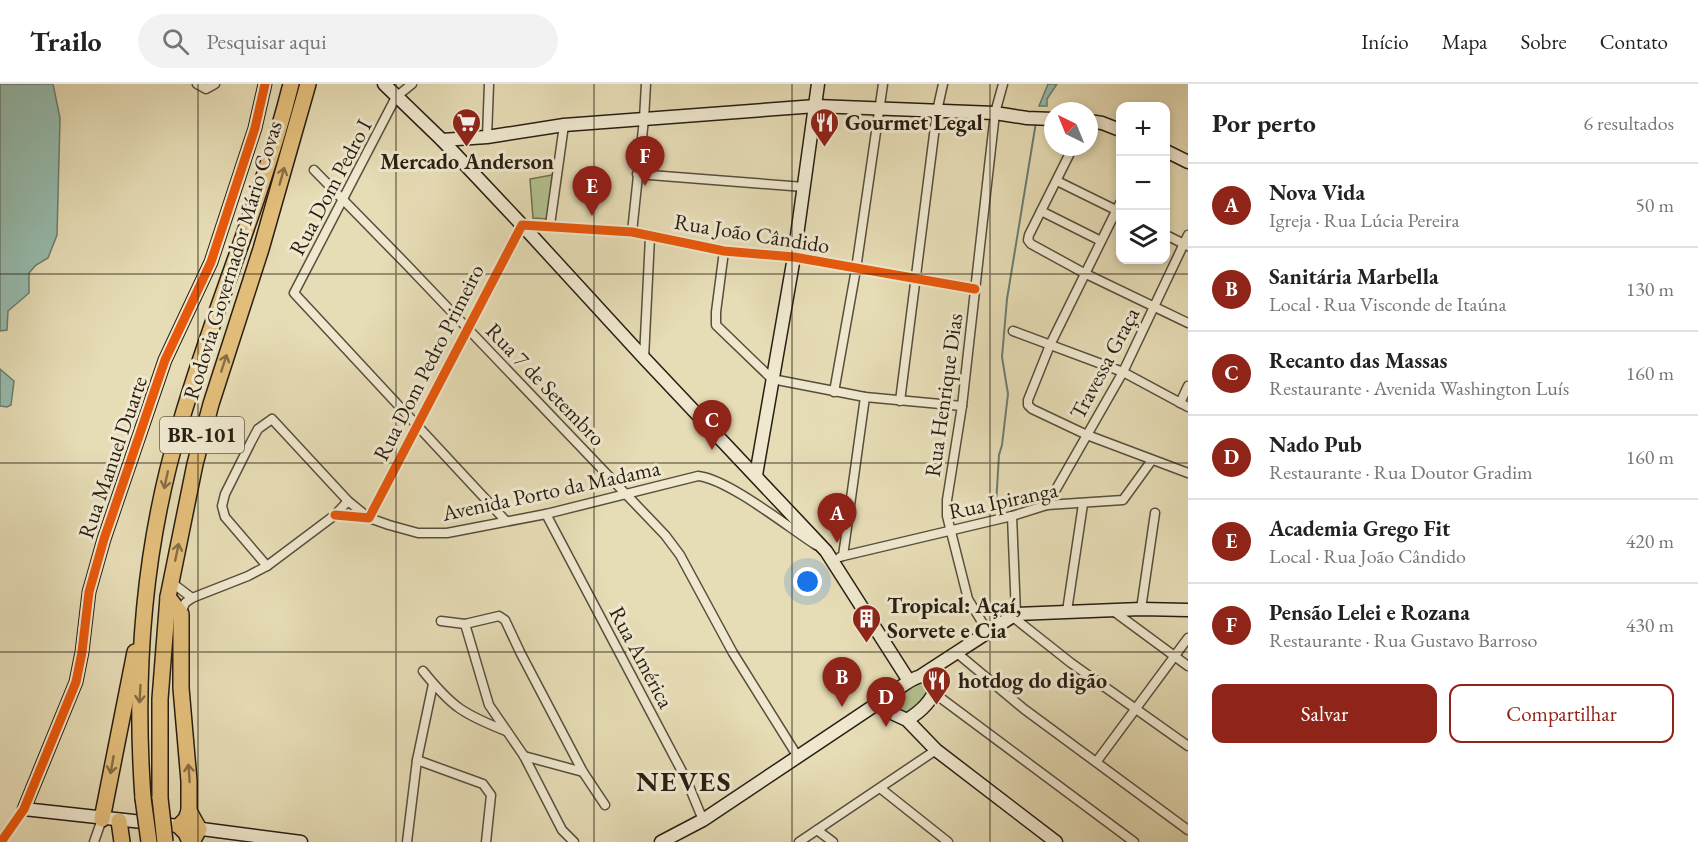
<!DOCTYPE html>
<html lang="pt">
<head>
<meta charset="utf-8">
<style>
	:root { --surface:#fff; --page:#f2f2f2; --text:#222; --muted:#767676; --line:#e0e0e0; --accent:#8f2418 }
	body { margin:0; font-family:"EB Garamond",serif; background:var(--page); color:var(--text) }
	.controls { position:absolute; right:18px; top:18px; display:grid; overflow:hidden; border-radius:12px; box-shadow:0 3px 9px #0003 }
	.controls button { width:54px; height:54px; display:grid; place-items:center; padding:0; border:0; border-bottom:2px solid var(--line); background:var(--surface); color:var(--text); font:30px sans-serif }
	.compass { position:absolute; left:1044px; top:18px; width:54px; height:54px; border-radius:50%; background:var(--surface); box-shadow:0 3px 9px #0003; rotate:317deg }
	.you { position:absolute; left:808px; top:498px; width:21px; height:21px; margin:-15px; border:4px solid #fff; border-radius:50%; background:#1a73e8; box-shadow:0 0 0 9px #1a73e833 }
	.badge { display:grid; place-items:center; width:39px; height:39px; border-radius:50%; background:var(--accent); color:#fff; font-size:20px; font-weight:700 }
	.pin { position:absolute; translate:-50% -50px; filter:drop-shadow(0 2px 3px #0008) }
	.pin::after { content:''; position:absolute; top:32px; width:21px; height:18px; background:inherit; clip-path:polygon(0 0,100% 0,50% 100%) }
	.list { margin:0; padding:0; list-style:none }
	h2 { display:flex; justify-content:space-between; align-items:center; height:78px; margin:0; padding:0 24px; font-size:26px }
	h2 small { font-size:20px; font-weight:400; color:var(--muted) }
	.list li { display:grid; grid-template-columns:39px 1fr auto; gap:18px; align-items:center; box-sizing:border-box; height:84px; padding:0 24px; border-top:2px solid var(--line) }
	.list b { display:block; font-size:22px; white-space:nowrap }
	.list p { margin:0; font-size:20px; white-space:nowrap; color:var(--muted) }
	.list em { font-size:20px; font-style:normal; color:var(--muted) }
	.actions { display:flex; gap:12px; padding:18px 24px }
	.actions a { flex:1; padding:14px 0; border:2px solid var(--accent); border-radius:12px; text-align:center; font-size:21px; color:var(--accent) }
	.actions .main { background:var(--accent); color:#fff }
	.icon { flex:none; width:33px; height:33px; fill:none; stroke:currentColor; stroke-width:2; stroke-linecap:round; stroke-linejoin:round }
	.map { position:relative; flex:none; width:1188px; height:758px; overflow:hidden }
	header { display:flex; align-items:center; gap:36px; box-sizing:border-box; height:84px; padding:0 30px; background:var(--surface); border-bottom:2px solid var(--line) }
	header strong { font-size:28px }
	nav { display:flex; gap:33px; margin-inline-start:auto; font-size:21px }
	.search { width:420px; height:54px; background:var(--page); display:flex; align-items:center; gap:15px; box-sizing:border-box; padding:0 21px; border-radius:33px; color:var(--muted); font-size:22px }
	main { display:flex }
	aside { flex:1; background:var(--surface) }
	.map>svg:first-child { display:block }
</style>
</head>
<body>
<header>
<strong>Trailo</strong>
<div class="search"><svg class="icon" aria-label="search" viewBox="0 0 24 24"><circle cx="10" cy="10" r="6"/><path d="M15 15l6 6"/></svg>Pesquisar aqui</div>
<nav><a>Início</a><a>Mapa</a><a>Sobre</a><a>Contato</a></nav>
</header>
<main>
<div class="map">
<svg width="1188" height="758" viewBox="0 0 1188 758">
	<rect width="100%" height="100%" fill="#e6dcb5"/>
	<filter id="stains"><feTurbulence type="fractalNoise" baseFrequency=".00333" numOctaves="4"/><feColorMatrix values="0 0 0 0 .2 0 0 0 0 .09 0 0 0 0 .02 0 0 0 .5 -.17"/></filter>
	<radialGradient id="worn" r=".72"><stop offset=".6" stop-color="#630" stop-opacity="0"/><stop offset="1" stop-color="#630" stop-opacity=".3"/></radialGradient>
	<g fill="#b3c18f" stroke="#6e7051" stroke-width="1.5">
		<path d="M552 91 548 135 533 134 530 95Z"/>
		<path d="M925 593 936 602 908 631 900 627 895 613Z"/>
	</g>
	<g fill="#96bcae" stroke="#6a7d70" stroke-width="1.5">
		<path d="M0 0H53L60 34 57 151 48 174 36 181 29 189V209L8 227 7 246 0 247Z"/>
		<path d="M1048 0H1057L1047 15V22H1039Z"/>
		<path d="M0 285 14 297 11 321 7 323 0 322Z"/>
	</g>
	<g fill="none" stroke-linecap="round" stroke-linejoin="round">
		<path stroke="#6a7d70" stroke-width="2" d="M996 421 999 371 1002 361 1008 310 1002 273 1007 215 1036 38"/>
		<defs>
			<g id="street">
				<path d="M197 0 206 5 215 0"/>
				<path d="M412 0 396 13 294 209 505 436"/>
				<path d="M487 53 489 0"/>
				<path d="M1073 63 1029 151 1028 156 1031 160 1084 189 1188 239"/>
				<path d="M314 86 405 179 665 451 680 471 733 569 798 673"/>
				<path d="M637 90 804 103"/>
				<path d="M1057 97 1120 128"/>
				<path d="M1120 119 1050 261 1028 316V321L1032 325 1087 351 1188 389"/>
				<path d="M1041 127 1101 157"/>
				<path d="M550 141 564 41"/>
				<path d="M632 148 644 35 646 0"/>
				<path d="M1166 151 1188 162"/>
				<path d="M724 167 716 228V241L772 295 865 313 962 322"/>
				<path d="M1013 247 1123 288 1188 323"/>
				<path d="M644 274 650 153"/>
				<path d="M834 308 856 185 883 0"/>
				<path d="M900 317 937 27 943 0"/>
				<path d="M1180 319 1188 302"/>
				<path d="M1047 421 1123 288 1188 151"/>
				<path d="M546 430 686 695 703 736"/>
				<path d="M335 431 369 434 522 141 632 148 724 167 794 173 975 205"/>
				<path d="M1012 432 1016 530"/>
				<path d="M843 472 1012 432 1047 421 1123 416 1152 376"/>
				<path d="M840 473 843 472 865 313"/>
				<path d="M267 482 225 433 222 422 225 410 251 358 258 345 272 335 348 417"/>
				<path d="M171 498 192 514"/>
				<path d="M1141 525 1155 429"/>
				<path d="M1112 526 1188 582"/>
				<path d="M1067 527 1083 420"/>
				<path d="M181 530 185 519 192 514 248 492 267 482 335 431 348 417 369 434 389 441 418 449H447L546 430 698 392C728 395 788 443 816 461"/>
				<path d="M1013 533 1071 579 1188 662"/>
				<path d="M441 537 465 540"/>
				<path d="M988 548 968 515 947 432V416L962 322 995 29 1003 0"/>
				<path d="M957 569 1024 625 1188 746"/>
				<path d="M423 587C452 623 463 630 506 647"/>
				<path d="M934 609 1134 758"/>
				<path d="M524 672 583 688"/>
				<path d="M417 676 483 700 491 711 486 758"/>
				<path d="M1097 677 1188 554"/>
				<path d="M880 704 948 758"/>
				<path d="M817 746 833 758"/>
				<path d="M1 758 24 725"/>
				<path d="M94 758 102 735"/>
				<path d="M407 758 417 676 433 600"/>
				<path d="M574 758 562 746 524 672 489 621 465 540 499 532 505 536 520 568 583 688 605 721"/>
				<path d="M799 758 936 666"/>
			</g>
			<g id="secondary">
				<path d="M265 0 255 44 211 178 165 276 104 455 89 508 82 568 76 598 24 725 179 742 301 758"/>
				<path d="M384 0 442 56 522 141 644 274 826 467 909 597"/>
				<path d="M1089 37 1102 39 1120 46"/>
				<path d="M442 56 487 53 564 41 816 22 995 29 1027 34 1053 35"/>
				<path d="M1166 67 1188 78"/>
				<path d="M756 391 794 173 818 0"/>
				<path d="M922 591 1016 530 1141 525 1188 526"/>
				<path d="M907 636C920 628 932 617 936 603 933 598 932 594 927 592 917 589 891 608 888 617L894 630 907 636 936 666 1056 758"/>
				<path d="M661 758 703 736 890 611"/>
			</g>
			<g id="highway">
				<path d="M168 513 181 530V604L189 697V727L199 745 192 758"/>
				<path d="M143 714C134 590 144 461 180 341 213 226 262 116 291 0"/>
				<path d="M160 714V615L168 513 195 380 211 320 261 165 308 0"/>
				<path d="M189 727 186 735 179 742 186 749 190 758"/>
				<path d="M102 735 135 568"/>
				<path d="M119 737 122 758"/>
			</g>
		</defs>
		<use href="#street" stroke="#584e3c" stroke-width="11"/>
		<use href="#secondary" stroke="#281e13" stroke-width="15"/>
		<use href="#highway" stroke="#281e13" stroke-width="18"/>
		<use href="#street" stroke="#efe8cf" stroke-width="8"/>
		<use href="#secondary" stroke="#efe8cf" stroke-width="12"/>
		<use href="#highway" stroke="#e3be7a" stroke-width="15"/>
		<defs>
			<g id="highway-bridge">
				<path d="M143 714 149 758"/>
				<path d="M160 714 165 758"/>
			</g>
		</defs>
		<use href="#highway-bridge" stroke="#281e13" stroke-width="18" stroke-linecap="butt"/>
		<use href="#highway-bridge" stroke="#e3be7a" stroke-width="15"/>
		<defs>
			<g id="cycleway">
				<path d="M335 431 369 434 522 141 632 148 724 167 794 173 975 205"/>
				<path d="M1 758 24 725 76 598 82 568 89 508 104 455 165 276 211 178 255 44 265 0"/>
			</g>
		</defs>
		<use href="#cycleway" stroke="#efe8cf" stroke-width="13"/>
		<use href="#cycleway" stroke="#e8590c" stroke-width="9"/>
	</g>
	<defs><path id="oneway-shaft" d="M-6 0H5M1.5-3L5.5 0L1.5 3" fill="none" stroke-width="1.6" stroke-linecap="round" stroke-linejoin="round" transform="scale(1.5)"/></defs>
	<g stroke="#866e46">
		<use href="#oneway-shaft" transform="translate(282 92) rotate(-74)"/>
		<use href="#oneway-shaft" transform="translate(224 279) rotate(-72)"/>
		<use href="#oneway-shaft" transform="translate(166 396) rotate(102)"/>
		<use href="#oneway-shaft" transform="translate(177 468) rotate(-78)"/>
		<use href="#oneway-shaft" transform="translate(140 610) rotate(93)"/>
		<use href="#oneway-shaft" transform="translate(112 681) rotate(100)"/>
		<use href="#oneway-shaft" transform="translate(189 689) rotate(-94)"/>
	</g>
	<path fill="none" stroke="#281e13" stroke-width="1.5" stroke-opacity="0.55" d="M198 0V758M396 0V758M594 0V758M792 0V758M990 0V758M0 190H1188M0 379H1188M0 568H1188"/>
	<defs>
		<symbol id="supermarket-pin" viewBox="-11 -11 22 30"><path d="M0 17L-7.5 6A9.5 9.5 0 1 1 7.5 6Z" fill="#8f2418" stroke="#efe8cf"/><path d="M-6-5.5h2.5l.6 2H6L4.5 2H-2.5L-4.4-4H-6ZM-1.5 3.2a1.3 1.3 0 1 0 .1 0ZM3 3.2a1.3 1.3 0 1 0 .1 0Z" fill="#fff"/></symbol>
		<symbol id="restaurant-pin" viewBox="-11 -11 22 30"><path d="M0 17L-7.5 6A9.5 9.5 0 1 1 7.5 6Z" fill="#8f2418" stroke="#efe8cf"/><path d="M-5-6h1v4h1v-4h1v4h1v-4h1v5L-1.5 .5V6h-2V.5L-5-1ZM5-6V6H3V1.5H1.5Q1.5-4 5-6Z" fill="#fff"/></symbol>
		<symbol id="building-pin" viewBox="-11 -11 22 30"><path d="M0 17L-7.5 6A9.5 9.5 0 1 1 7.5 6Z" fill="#8f2418" stroke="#efe8cf"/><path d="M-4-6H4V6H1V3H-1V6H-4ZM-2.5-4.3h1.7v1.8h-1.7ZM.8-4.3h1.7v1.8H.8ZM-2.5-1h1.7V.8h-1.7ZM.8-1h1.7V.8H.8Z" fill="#fff"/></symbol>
	</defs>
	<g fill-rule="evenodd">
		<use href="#supermarket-pin" x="450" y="22" width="33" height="45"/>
		<use href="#restaurant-pin" x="808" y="22" width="33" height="45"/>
		<use href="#building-pin" x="850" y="518" width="33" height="45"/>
		<use href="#restaurant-pin" x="920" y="580" width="33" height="45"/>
	</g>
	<g text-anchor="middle" stroke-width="6" stroke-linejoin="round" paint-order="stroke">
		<rect fill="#efe8cf" stroke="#645b4b" stroke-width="1.5" x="160" y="333" width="84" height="36" rx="4.5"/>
		<g font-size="21" font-weight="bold" fill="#281e13">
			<text x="202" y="358">BR-101</text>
		</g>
		<g font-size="22" font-weight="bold" fill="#281e13" stroke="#efe8cf" text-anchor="start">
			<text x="845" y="46">Gourmet Legal</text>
			<text x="467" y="85" text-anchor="middle">Mercado Anderson</text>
			<text x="887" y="529">Tropical: Açaí,<tspan x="887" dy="25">Sorvete e Cia</tspan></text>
			<text x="958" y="604">hotdog do digão</text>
		</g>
		<g font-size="22" fill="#281e13" stroke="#efe8cf">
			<text transform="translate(330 103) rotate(-62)" y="8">Rua Dom Pedro I</text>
			<text transform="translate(752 149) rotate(9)" y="8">Rua João Cândido</text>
			<text transform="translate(232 176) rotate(-73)" y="8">Rodovia Governador Mário Covas</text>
			<text transform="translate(428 278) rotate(-63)" y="8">Rua Dom Pedro Primeiro</text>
			<text transform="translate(1104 279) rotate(-62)" y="8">Travessa Graça</text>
			<text transform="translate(546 300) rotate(46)" y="8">Rua 7 de Setembro</text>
			<text transform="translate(943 311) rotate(-82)" y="8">Rua Henrique Dias</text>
			<text transform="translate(112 373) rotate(-71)" y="8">Rua Manuel Duarte</text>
			<text transform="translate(551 406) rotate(-12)" y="8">Avenida Porto da Madama</text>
			<text transform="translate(1003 416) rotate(-12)" y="8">Rua Ipiranga</text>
			<text transform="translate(642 573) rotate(62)" y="8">Rua América</text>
		</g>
		<g font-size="28" font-weight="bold" letter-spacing="1.5" fill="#281e13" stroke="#efe8cf">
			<text x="684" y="707">NEVES</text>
		</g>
	</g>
	<rect width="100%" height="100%" filter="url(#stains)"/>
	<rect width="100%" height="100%" fill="url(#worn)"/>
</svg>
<div class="controls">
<button>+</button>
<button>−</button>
<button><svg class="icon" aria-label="layers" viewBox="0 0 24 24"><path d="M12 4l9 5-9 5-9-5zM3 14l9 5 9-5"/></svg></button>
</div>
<svg class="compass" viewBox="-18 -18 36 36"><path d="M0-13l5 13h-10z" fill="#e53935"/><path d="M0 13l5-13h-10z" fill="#767676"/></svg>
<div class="you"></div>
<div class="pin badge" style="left:837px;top:459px">A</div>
<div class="pin badge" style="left:842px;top:623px">B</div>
<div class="pin badge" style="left:712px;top:366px">C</div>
<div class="pin badge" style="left:886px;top:643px">D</div>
<div class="pin badge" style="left:592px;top:132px">E</div>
<div class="pin badge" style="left:645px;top:102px">F</div>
</div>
<aside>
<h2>Por perto<small>6 resultados</small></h2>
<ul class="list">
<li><span class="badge">A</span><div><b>Nova Vida</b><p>Igreja · Rua Lúcia Pereira</p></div><em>50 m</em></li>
<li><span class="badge">B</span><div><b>Sanitária Marbella</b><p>Local · Rua Visconde de Itaúna</p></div><em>130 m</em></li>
<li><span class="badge">C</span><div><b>Recanto das Massas</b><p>Restaurante · Avenida Washington Luís</p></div><em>160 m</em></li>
<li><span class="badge">D</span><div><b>Nado Pub</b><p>Restaurante · Rua Doutor Gradim</p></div><em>160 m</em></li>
<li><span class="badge">E</span><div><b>Academia Grego Fit</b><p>Local · Rua João Cândido</p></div><em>420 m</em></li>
<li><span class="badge">F</span><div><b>Pensão Lelei e Rozana</b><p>Restaurante · Rua Gustavo Barroso</p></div><em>430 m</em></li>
</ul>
<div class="actions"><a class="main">Salvar</a><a>Compartilhar</a></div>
</aside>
</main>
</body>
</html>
